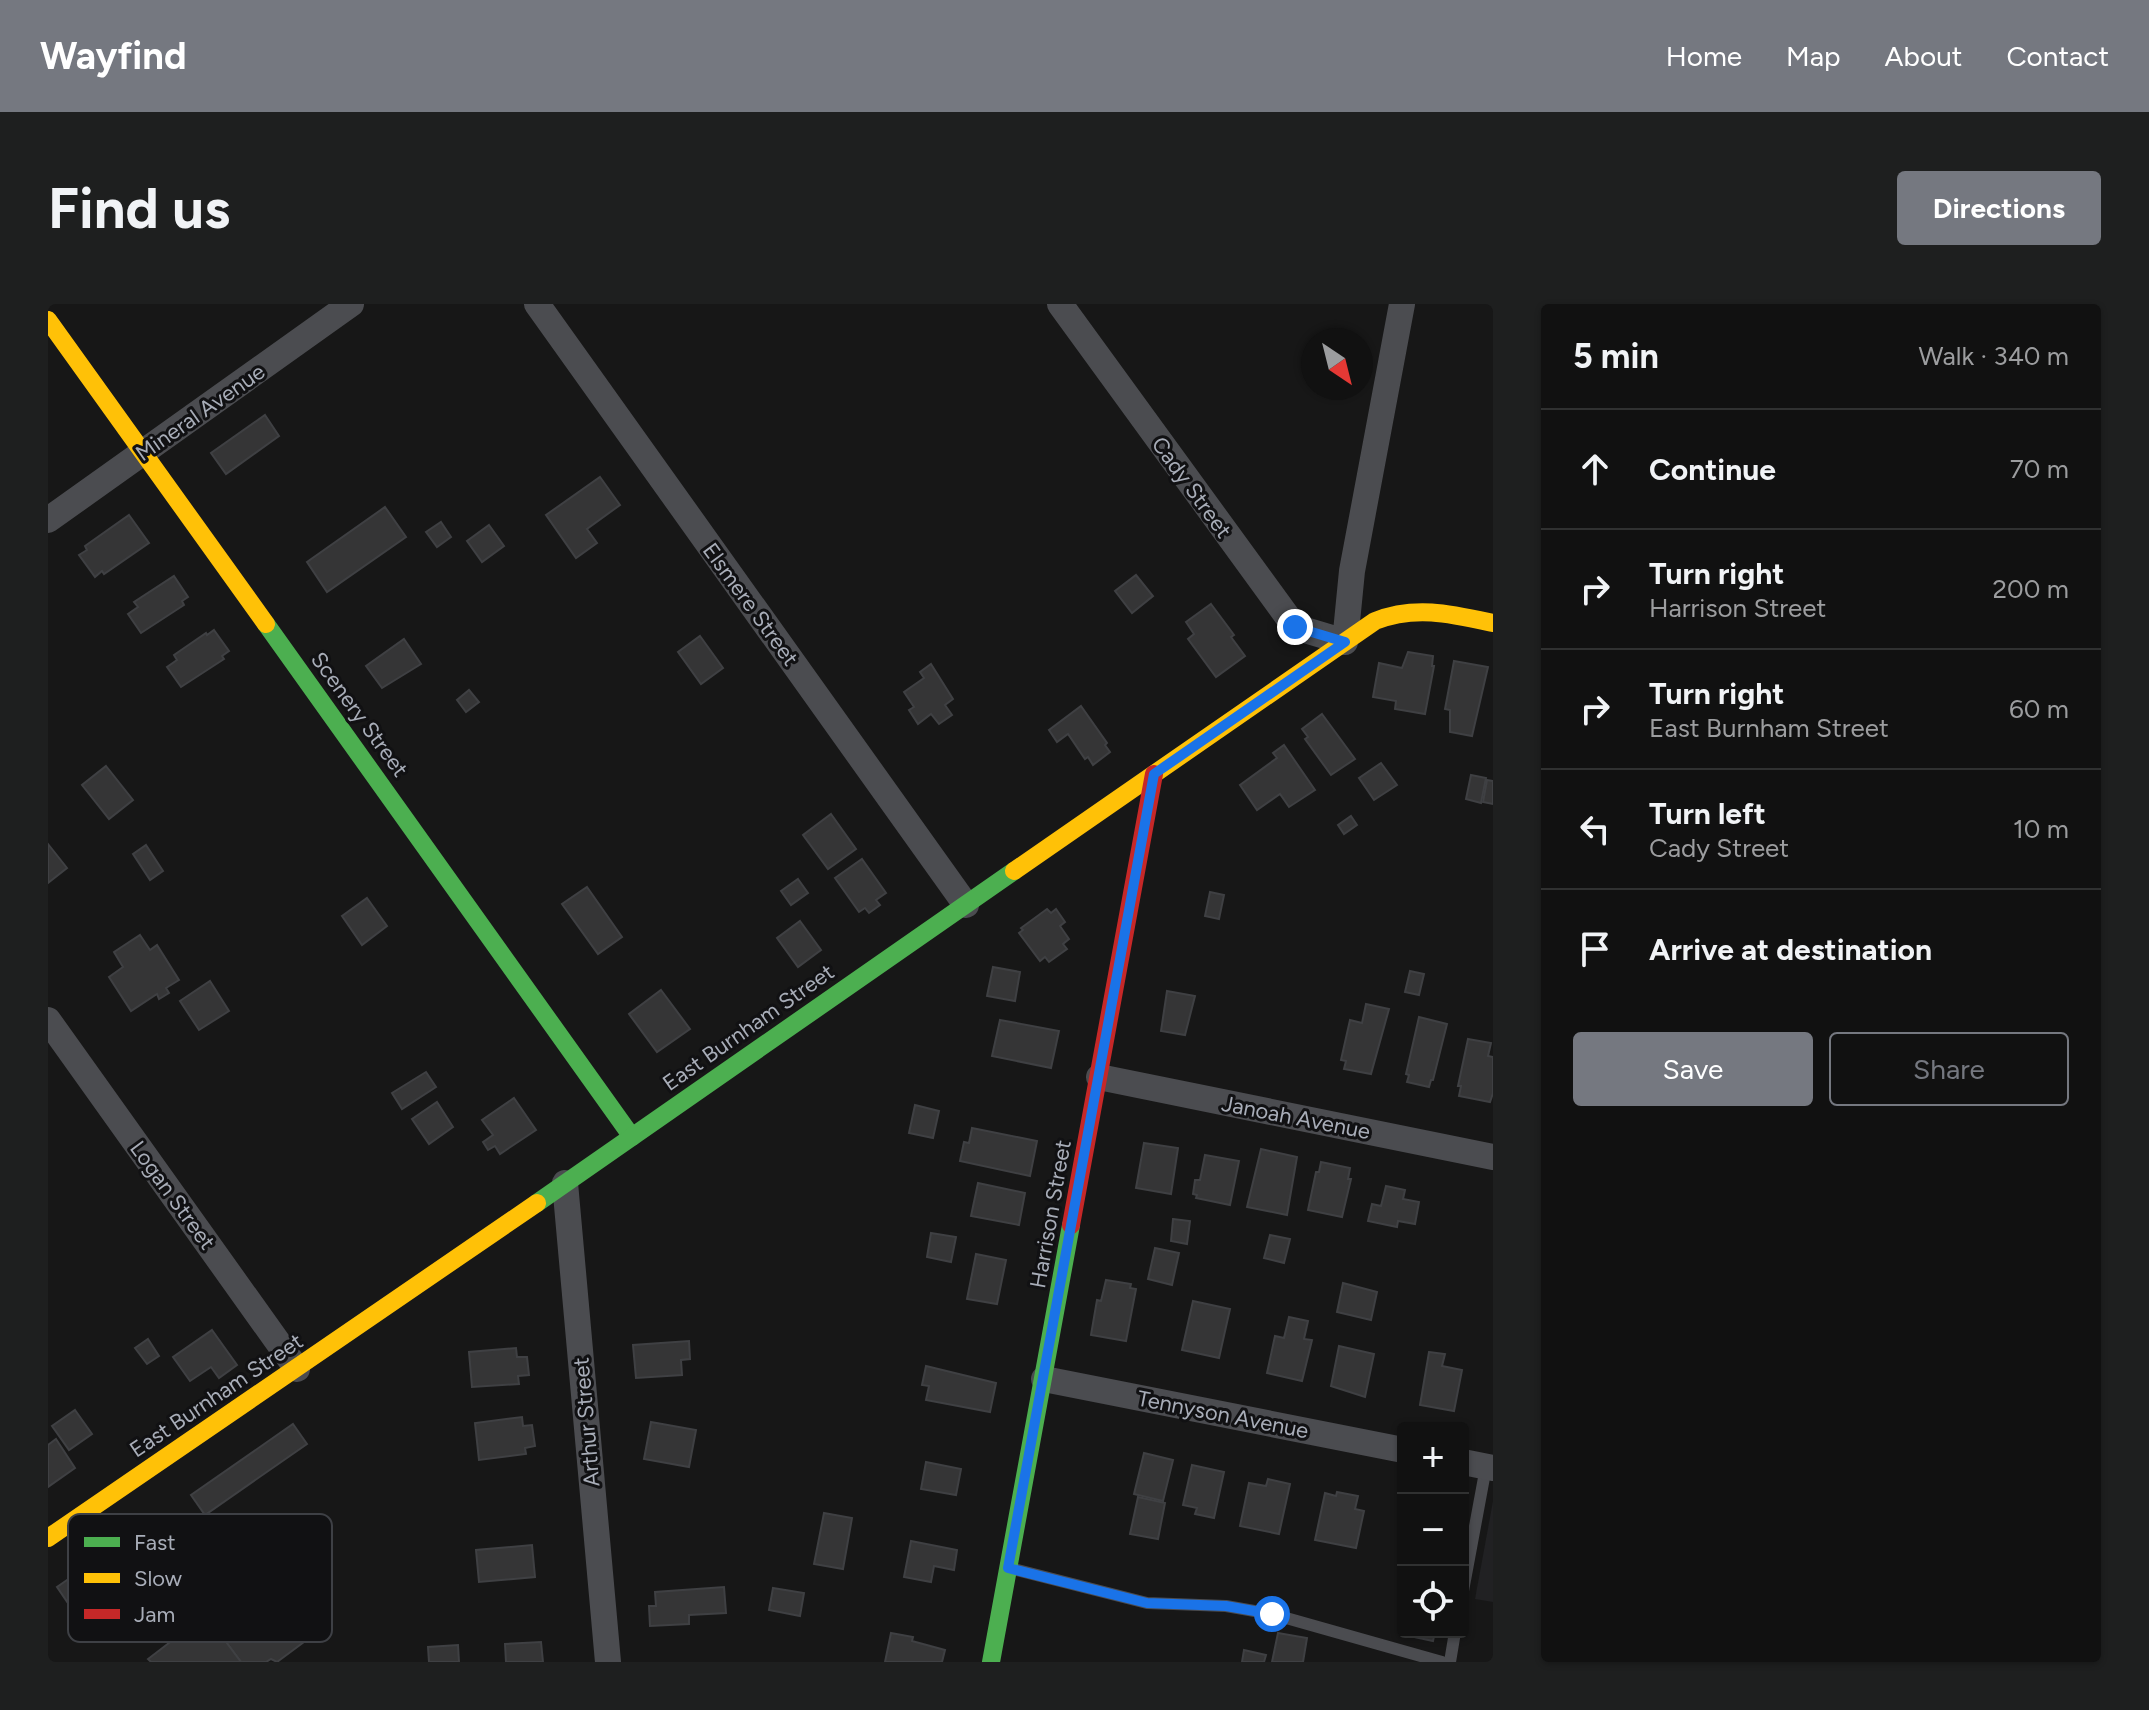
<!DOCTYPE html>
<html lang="en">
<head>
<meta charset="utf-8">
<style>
	:root { --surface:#111; --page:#1e1f1f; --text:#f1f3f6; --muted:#9c9d9f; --line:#303131; --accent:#757880 }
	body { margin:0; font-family:Figtree,sans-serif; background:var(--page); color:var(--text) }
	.controls { position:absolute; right:24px; bottom:24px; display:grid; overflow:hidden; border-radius:8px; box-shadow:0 2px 6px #0004 }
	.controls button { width:72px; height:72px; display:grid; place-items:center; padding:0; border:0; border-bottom:2px solid var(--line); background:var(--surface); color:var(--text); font:40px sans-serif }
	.compass { position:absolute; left:1253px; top:24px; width:72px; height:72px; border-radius:50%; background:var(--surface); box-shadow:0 2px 6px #0004; rotate:145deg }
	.stop { position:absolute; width:24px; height:24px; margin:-18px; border:6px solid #1a73e8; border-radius:50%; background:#fff }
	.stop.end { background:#1a73e8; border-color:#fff; box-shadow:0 2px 8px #0008 }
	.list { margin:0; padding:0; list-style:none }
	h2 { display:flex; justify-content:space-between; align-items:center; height:104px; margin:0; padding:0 32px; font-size:34px }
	h2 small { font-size:26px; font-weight:400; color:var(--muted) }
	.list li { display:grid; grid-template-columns:52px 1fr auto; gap:24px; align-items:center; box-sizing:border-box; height:120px; padding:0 32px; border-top:2px solid var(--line) }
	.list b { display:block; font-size:30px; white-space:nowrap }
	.list p { margin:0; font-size:26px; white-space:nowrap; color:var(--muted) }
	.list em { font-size:26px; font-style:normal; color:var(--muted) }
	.actions { display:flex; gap:16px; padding:24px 32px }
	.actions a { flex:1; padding:18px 0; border:2px solid var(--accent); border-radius:8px; text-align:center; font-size:28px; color:var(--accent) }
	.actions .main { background:var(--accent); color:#fff }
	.icon { flex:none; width:44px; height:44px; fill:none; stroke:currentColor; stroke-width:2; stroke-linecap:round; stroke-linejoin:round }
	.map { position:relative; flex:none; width:1445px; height:1358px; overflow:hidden; border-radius:8px }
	header { display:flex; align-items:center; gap:48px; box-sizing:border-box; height:112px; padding:0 40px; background:var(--accent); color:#fff }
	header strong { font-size:38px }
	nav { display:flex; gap:44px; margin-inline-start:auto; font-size:28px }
	.intro { display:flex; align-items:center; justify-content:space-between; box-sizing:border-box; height:192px; padding:0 48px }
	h1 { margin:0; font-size:56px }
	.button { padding:20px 36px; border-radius:8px; background:var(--accent); color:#fff; font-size:28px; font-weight:700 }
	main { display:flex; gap:48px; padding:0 48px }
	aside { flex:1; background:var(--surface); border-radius:8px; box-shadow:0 2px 6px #0004 }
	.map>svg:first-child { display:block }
</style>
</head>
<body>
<header>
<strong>Wayfind</strong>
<nav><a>Home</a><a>Map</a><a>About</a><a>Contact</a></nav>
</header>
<div class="intro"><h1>Find us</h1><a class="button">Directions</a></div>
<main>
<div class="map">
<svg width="1445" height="1358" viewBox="0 0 1445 1358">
	<rect width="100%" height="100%" fill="#171717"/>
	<path fill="#212123" d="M1445 1197V1298L1427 1295Z"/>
	<g fill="#353536" stroke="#3f4043" stroke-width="2">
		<path d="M217 111 231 132 178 170 163 149Z"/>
		<path d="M552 173 572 201 539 225 549 239 528 254 498 211Z"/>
		<path d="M337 203 358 233 279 288 259 258Z"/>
		<path d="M81 211 101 239 56 270 54 267 47 273 31 251 39 246 37 242Z"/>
		<path d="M393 218 403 233 389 243 378 228Z"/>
		<path d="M441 221 456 242 434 258 419 237Z"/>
		<path d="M1088 271 1105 292 1084 309 1067 287Z"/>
		<path d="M126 272 140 293 134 297 136 301 93 329 80 310 90 303 86 298Z"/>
		<path d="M1163 300 1186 331 1183 333 1197 352 1168 373 1140 335 1146 330 1138 318Z"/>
		<path d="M166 326 181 347 174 352 176 355 133 383 119 363 129 356 126 351 158 329 159 331Z"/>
		<path d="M652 332 675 364 653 380 630 348Z"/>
		<path d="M356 335 373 360 334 384 318 362Z"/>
		<path d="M1360 348 1385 352 1384 362H1386L1377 410 1347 405 1348 397 1325 393 1331 359 1354 364Z"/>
		<path d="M1406 357 1440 363 1424 432 1402 428V406L1397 405Z"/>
		<path d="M883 360 905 395 897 401 904 411 891 420 883 410 870 420 861 406 866 403 856 388 876 374 872 368Z"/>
		<path d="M421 386 431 398 418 408 409 396Z"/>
		<path d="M1033 402 1059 439 1057 441 1062 448 1045 461 1040 453 1037 455 1020 430 1009 438 1001 426Z"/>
		<path d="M1274 410 1307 455 1283 471 1257 435 1260 433 1254 425Z"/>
		<path d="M1236 441 1267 486 1241 503 1232 490 1209 506 1192 481 1229 454 1225 449Z"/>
		<path d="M1333 459 1349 481 1326 496 1311 474Z"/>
		<path d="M58 462 85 496 61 515 34 481Z"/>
		<path d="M1423 471 1438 474 1433 499 1418 495Z"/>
		<path d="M1439 476 1445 477V500L1435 498Z"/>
		<path d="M783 510 808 545 780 565 755 531Z"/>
		<path d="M1303 512 1309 521 1296 530 1290 521Z"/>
		<path d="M0 540 19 564 0 579Z"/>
		<path d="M98 541 115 567 102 576 85 550Z"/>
		<path d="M814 555 838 589 828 596 832 601 821 609 817 604 811 608 787 574Z"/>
		<path d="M750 575 760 589 743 601 733 587Z"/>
		<path d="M539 583 574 633 550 650 514 600Z"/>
		<path d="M1162 588 1176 591 1171 615 1157 612Z"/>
		<path d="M319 594 339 622 314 641 294 612Z"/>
		<path d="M999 605 1003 609 1008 605 1017 618 1012 622 1021 635 1015 640 1019 645 1001 658 997 653 992 657 971 629 975 626 973 624Z"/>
		<path d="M752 617 773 646 750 663 729 634Z"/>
		<path d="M92 631 102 646 109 641 131 676 118 684 121 689 111 695 109 690 83 707 61 673 75 663 66 648Z"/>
		<path d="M945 663 972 668 967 697 939 692Z"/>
		<path d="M1362 667 1376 670 1371 691 1357 688Z"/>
		<path d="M162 677 181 707 151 726 132 697Z"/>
		<path d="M613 686 642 725 609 748 581 710Z"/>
		<path d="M1119 687 1147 692 1137 731 1113 727Z"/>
		<path d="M1318 700 1341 705 1323 770 1296 765 1298 757 1293 756 1302 716 1314 719Z"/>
		<path d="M1371 713 1399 720 1385 776H1383L1381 783 1359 778 1361 771 1358 770Z"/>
		<path d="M952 716 1011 727 1003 764 944 752Z"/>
		<path d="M1420 735 1443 739 1440 752 1445 753V789L1442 798 1411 792 1413 782H1410Z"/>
		<path d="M378 768 388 783 354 805 344 789Z"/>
		<path d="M466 794 488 826 452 850 447 842 440 846 435 838 445 831 434 816Z"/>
		<path d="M389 798 405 823 381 840 364 815Z"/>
		<path d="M867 801 891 807 885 834 861 829Z"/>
		<path d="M924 824 989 837 982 872 912 857 916 838 921 839Z"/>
		<path d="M1096 839 1130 844 1123 890 1088 884Z"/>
		<path d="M1213 845 1249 853 1239 911 1199 903Z"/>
		<path d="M1157 851 1191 857 1182 901 1148 894 1149 891 1145 890 1147 876H1152Z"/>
		<path d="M1273 858 1302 864 1300 875H1303L1294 913 1260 906 1268 868H1271Z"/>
		<path d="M930 879 977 889 971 921 923 912Z"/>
		<path d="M1338 882 1357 886 1355 895 1371 898 1367 920 1350 917 1349 923 1320 917 1324 900 1333 902Z"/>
		<path d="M1125 915 1142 917 1139 940 1123 937Z"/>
		<path d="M883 929 908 933 903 958 879 953Z"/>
		<path d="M1222 931 1242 935 1236 959 1216 954Z"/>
		<path d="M1107 944 1131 949 1124 981 1100 975Z"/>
		<path d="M928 950 958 956 949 1000 919 995Z"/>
		<path d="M1058 976 1083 980 1082 984 1088 985 1078 1037 1043 1031 1049 996 1053 997Z"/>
		<path d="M1295 979 1329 988 1323 1016 1289 1008Z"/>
		<path d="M1145 997 1182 1005 1171 1054 1134 1046Z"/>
		<path d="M1241 1013 1260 1017 1256 1035 1264 1036 1254 1077 1219 1069 1227 1032 1236 1034Z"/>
		<path d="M164 1026 189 1061 171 1074 163 1063 142 1077 125 1053Z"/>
		<path d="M100 1035 111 1052 99 1060 87 1044Z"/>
		<path d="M641 1037 642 1055 633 1056 634 1071 588 1074 585 1041Z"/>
		<path d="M1291 1042 1326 1050 1317 1093 1283 1082Z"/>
		<path d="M468 1044 469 1053H479L481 1071 470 1072 471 1080 424 1083 421 1048Z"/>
		<path d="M1381 1048 1397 1050 1394 1062 1414 1066 1406 1107 1372 1101Z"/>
		<path d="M878 1062 948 1079 942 1108 878 1096 881 1082 874 1081Z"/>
		<path d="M27 1106 44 1130 21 1146 4 1122Z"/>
		<path d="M474 1113 475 1122 484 1121 487 1142 477 1144 478 1150 431 1156 427 1119Z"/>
		<path d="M603 1118 648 1126 641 1163 596 1155Z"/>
		<path d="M245 1120 259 1140 157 1211 143 1191Z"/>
		<path d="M8 1135 27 1164 0 1183V1141Z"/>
		<path d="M1096 1149 1125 1156 1115 1197 1086 1190Z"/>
		<path d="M878 1158 913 1165 908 1191 873 1185Z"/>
		<path d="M1144 1161 1176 1168 1166 1214 1147 1210 1149 1204 1135 1201Z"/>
		<path d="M1220 1175 1242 1180 1231 1230 1192 1222 1201 1179 1218 1182Z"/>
		<path d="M1289 1188 1310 1192 1307 1205 1316 1207 1308 1244 1267 1236 1277 1189 1288 1192Z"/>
		<path d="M1090 1193 1117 1199 1110 1235 1082 1230Z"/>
		<path d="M776 1209 804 1214 795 1265 766 1260Z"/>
		<path d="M100 1220 113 1239 22 1302 9 1283Z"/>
		<path d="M863 1237 909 1246 906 1266 886 1262 883 1278 856 1273Z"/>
		<path d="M484 1241 487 1273 431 1278 428 1246Z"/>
		<path d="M243 1259 281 1310 260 1326 264 1332 229 1358 223 1355 218 1358H193L164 1319 183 1305 179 1300 217 1271 221 1276Z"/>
		<path d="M676 1283 678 1309 641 1311V1320L602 1322 601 1302H608L607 1288Z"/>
		<path d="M725 1284 756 1289 752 1312 721 1306Z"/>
		<path d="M161 1315 193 1358H103L100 1355 138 1326 141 1330Z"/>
		<path d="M1358 1328H1387L1385 1337 1357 1331Z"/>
		<path d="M843 1329 865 1333 864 1337 897 1346 894 1358H837Z"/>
		<path d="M1230 1329 1259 1334 1255 1358H1224Z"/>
		<path d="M493 1338 495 1358H458L457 1340Z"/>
		<path d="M410 1341 411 1358H381L380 1343Z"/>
		<path d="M1196 1346 1218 1351 1216 1358H1194Z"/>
	</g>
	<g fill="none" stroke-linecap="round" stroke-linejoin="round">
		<g stroke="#4b4c50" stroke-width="12">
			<path d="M965 1265 1099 1299 1178 1302 1224 1310 1394 1358"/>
			<path d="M1415 1287 1438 1163"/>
			<path d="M1402 1358 1407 1328"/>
		</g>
		<g stroke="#4b4c50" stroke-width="26">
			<path d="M489 0 918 601"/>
			<path d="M1012 0 1247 323 1297 338 1304 267 1354 0"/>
			<path d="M0 216 303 0"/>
			<path d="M0 716 249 1065"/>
			<path d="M1051 773 1445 853"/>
			<path d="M517 879 560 1358"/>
			<path d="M996 1075 1355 1146"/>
			<path d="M1415 1158 1445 1164"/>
		</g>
		<g stroke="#4caf50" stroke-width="18">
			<path d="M218 320 584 833"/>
			<path d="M489 899 966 567"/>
			<path d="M943 1358 1023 921"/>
		</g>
		<g stroke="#ffc107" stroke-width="18">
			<path d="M0 16 218 320"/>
			<path d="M966 567 1327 317C1367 301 1404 310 1445 319"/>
			<path d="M0 1234 489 899"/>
		</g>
		<path stroke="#c62828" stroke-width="18" d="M1023 921 1106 470"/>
	</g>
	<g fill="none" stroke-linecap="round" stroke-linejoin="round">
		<path stroke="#1a73e8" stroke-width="10" d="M1224 1310 1178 1302 1099 1299 960 1264 1106 470 1297 338 1247 323"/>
	</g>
	<g text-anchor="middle" stroke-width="6" stroke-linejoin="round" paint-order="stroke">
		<g font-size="22" fill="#a8adb8" stroke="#111113">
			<text transform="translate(152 108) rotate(-35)" y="8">Mineral Avenue</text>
			<text transform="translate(1144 183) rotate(54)" y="8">Cady Street</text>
			<text transform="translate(703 300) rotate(54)" y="8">Elsmere Street</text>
			<text transform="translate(312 410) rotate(54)" y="8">Scenery Street</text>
			<text transform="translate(700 723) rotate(-35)" y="8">East Burnham Street</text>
			<text transform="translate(1248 813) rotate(11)" y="8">Janoah Avenue</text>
			<text transform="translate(125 891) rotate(54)" y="8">Logan Street</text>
			<text transform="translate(1002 910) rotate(-80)" y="8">Harrison Street</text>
			<text transform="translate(168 1091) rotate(-34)" y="8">East Burnham Street</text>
			<text transform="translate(1175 1110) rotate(11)" y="8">Tennyson Avenue</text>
			<text transform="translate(538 1118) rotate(-95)" y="8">Arthur Street</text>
		</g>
	</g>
	<rect x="20" y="1210" width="264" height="128" rx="12" fill="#111113" stroke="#3e4045" stroke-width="2"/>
	<rect x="36" y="1233" width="36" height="10" fill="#4caf50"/>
	<rect x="36" y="1269" width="36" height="10" fill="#ffc107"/>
	<rect x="36" y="1305" width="36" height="10" fill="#c62828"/>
	<g font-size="22" fill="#a8adb8">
		<text x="86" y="1246">Fast</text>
		<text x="86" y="1282">Slow</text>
		<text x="86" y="1318">Jam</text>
	</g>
</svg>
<div class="controls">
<button>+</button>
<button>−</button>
<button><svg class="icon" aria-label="locate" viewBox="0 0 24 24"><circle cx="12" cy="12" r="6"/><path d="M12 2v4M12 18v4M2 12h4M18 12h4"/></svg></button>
</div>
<svg class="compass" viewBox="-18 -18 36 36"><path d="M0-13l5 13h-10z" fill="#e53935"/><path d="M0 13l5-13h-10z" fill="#9c9d9f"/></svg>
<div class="stop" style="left:1224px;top:1310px"></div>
<div class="stop end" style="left:1247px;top:323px"></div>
</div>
<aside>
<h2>5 min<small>Walk · 340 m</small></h2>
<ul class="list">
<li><svg class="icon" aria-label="ahead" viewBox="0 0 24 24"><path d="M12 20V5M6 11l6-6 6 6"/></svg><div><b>Continue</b></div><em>70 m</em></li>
<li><svg class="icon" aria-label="right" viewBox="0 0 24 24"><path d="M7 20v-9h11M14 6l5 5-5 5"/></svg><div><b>Turn right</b><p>Harrison Street</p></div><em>200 m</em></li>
<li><svg class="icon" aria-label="right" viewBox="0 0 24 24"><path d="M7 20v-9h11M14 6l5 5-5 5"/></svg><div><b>Turn right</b><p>East Burnham Street</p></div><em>60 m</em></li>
<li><svg class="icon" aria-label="left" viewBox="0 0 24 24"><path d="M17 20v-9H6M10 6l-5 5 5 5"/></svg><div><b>Turn left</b><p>Cady Street</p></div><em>10 m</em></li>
<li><svg class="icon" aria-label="arrive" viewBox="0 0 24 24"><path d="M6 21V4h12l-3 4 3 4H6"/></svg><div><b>Arrive at destination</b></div></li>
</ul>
<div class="actions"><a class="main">Save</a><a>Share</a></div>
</aside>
</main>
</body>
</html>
